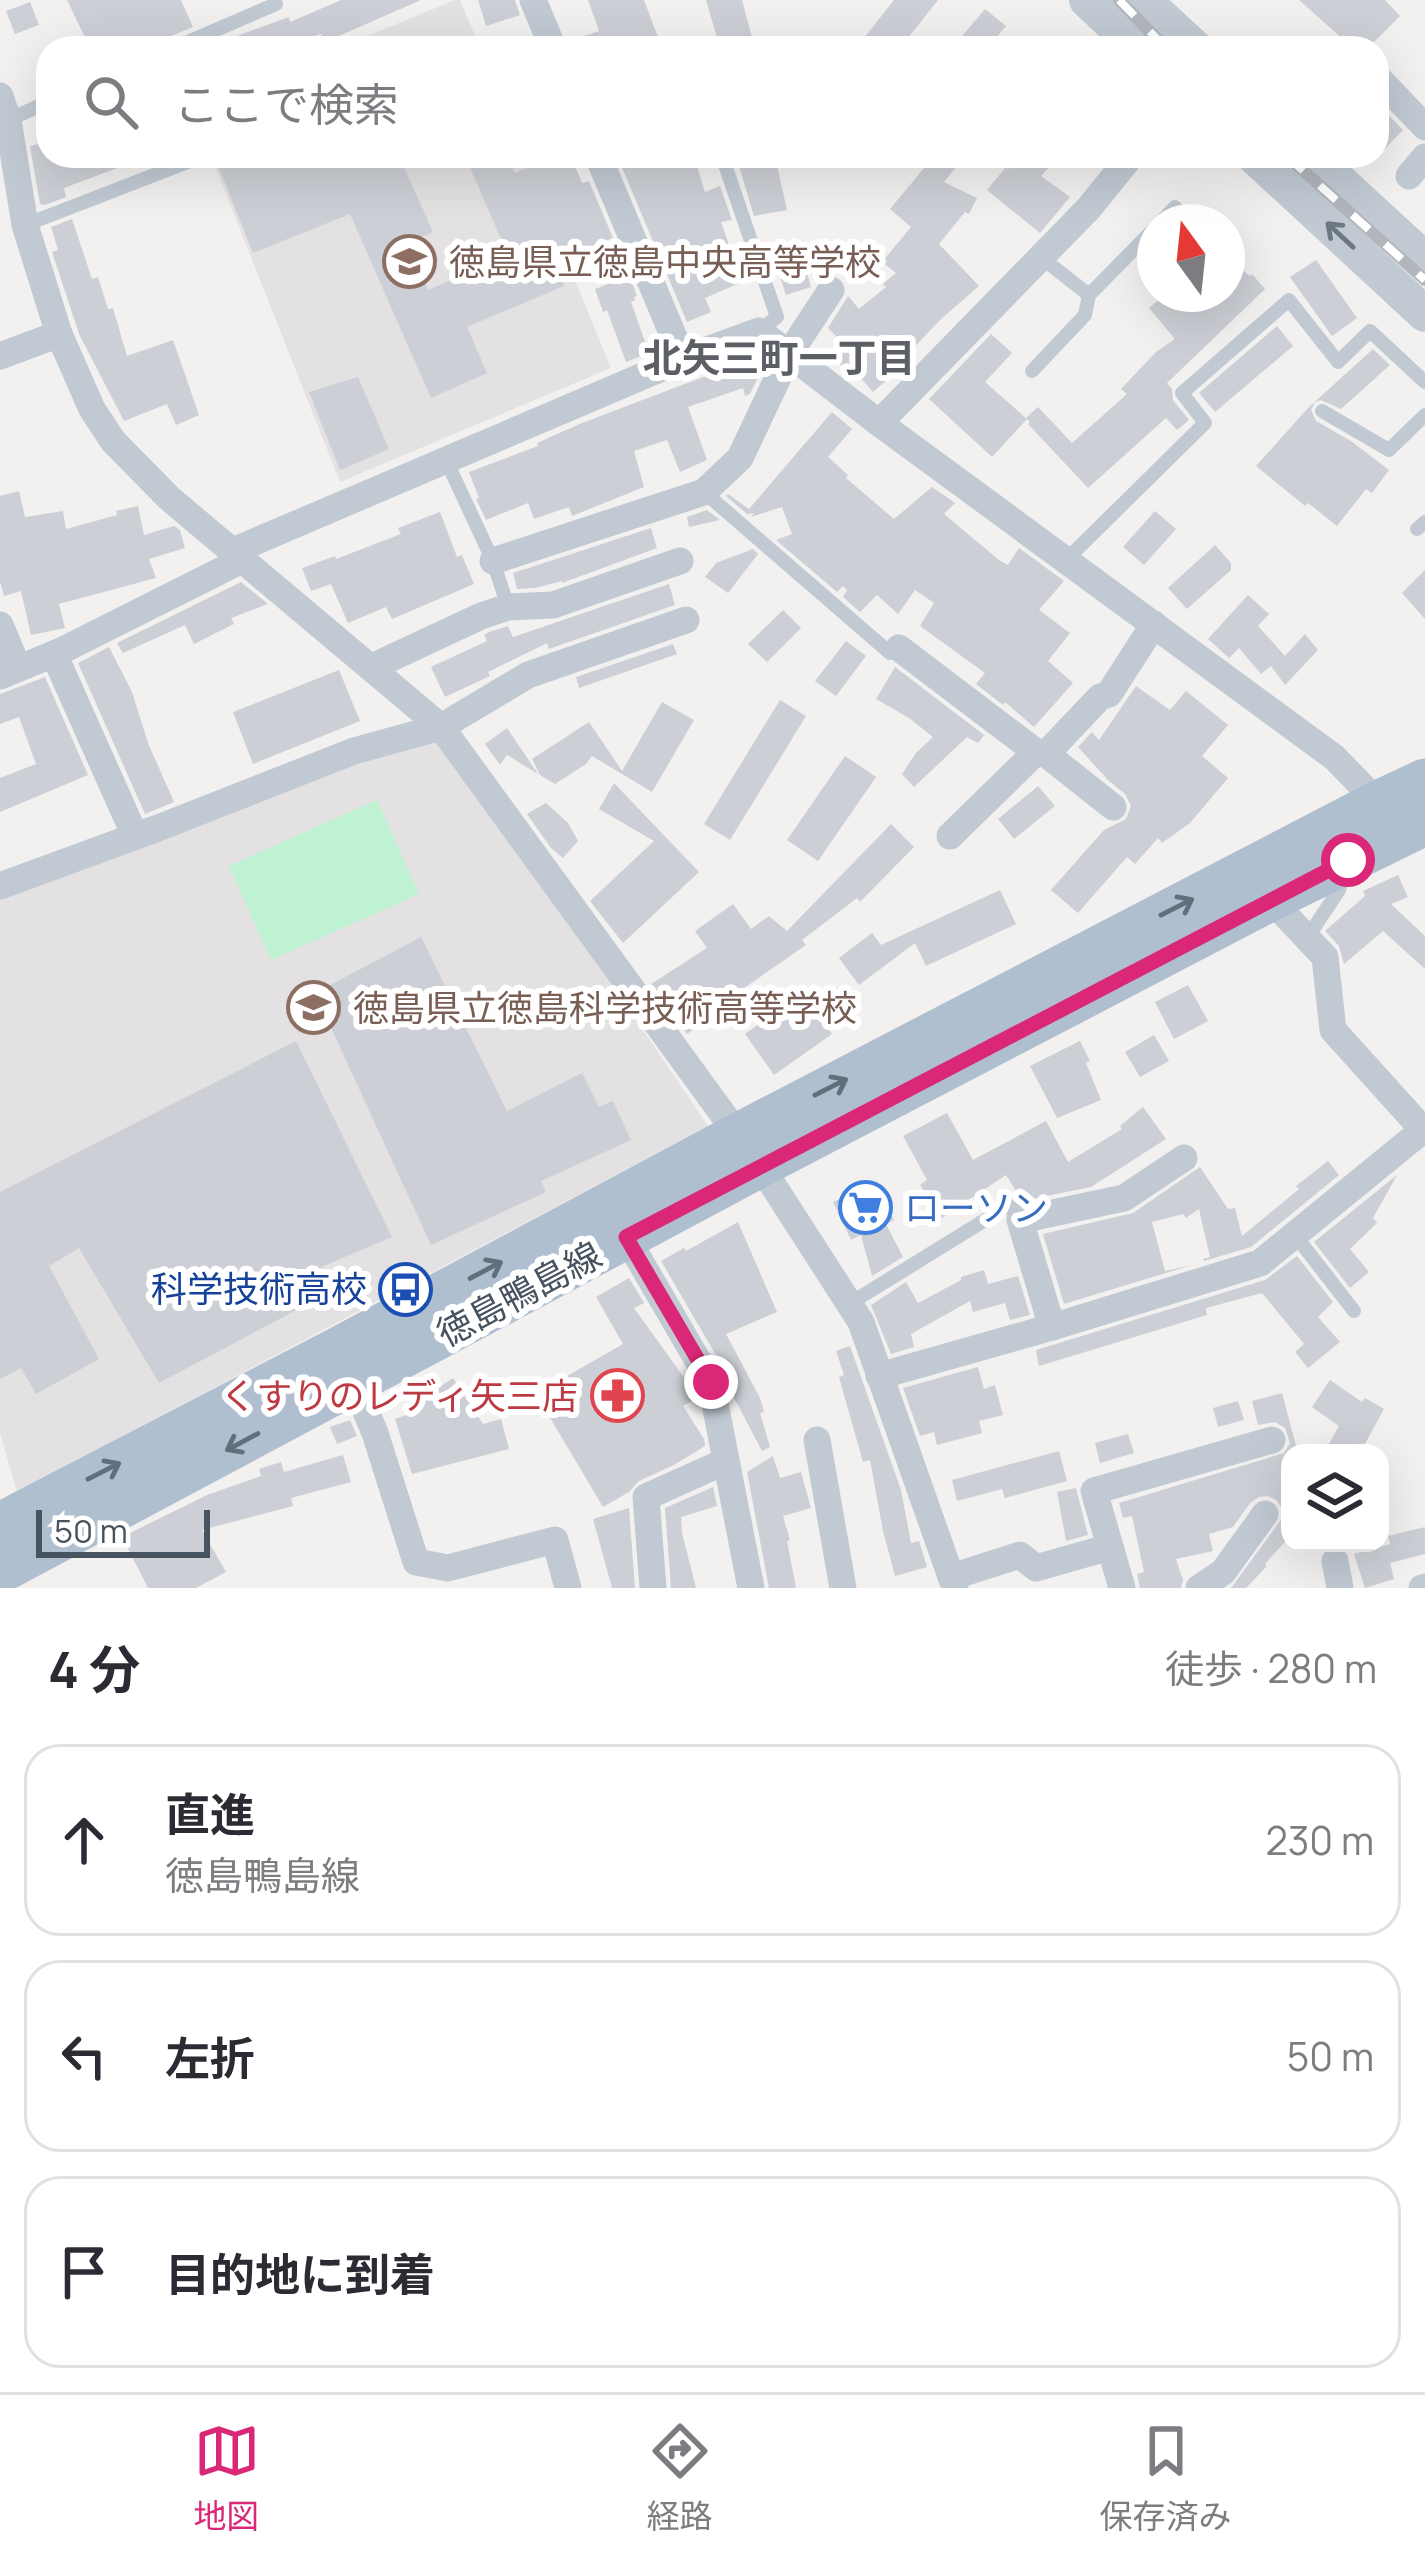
<!DOCTYPE html>
<html lang="ja">
<head>
<meta charset="utf-8">
<style>
	:root { --surface:#fff; --page:#f7f7f7; --text:#2b2b33; --muted:#7c7c81; --line:#e1e1e2; --accent:#db2777 }
	body { margin:0; font-family:Manrope,"Noto Sans JP",sans-serif; background:var(--page); color:var(--text) }
	.controls { position:absolute; right:36px; bottom:36px; display:grid; overflow:hidden; border-radius:24px; box-shadow:0 12px 48px #0002 }
	.controls button { width:108px; height:108px; display:grid; place-items:center; padding:0; border:0; border-bottom:3px solid var(--line); background:var(--surface); color:var(--text); font:60px sans-serif }
	.compass { position:absolute; left:1137px; top:204px; width:108px; height:108px; border-radius:50%; background:var(--surface); box-shadow:0 12px 48px #0002; rotate:345deg }
	.scale { position:absolute; left:36px; bottom:30px; width:174px; box-sizing:border-box; padding-left:12px; border:6px solid #47535f; border-top:0; font-size:33px; line-height:42px; white-space:nowrap; color:#47535f; -webkit-text-stroke:9px #fff; paint-order:stroke }
	.stop { position:absolute; width:36px; height:36px; margin:-27px; border:9px solid #db2777; border-radius:50%; background:#fff }
	.stop.end { background:#db2777; border-color:#fff; box-shadow:0 3px 12px #0008 }
	.list { margin:0; padding:0; list-style:none }
	h2 { display:flex; justify-content:space-between; align-items:center; height:156px; margin:0; padding:0 48px; font-size:51px }
	h2 small { font-size:39px; font-weight:400; color:var(--muted) }
	.list li { display:grid; grid-template-columns:78px 1fr auto; gap:36px; align-items:center; box-sizing:border-box; height:192px; margin:0 24px 24px; padding:0 24px; border:3px solid var(--line); border-radius:36px }
	.list b { display:block; font-size:45px; white-space:nowrap }
	.list p { margin:0; font-size:39px; white-space:nowrap; color:var(--muted) }
	.list em { font-size:39px; font-style:normal; color:var(--muted) }
	.icon { flex:none; width:66px; height:66px; fill:none; stroke:currentColor; stroke-width:2; stroke-linecap:round; stroke-linejoin:round }
	.map { position:relative; flex:none; width:1425px; height:1588px; overflow:hidden }
	.search { position:absolute; background:var(--surface); box-shadow:0 12px 48px #0002; left:36px; right:36px; top:36px; height:132px; display:flex; align-items:center; gap:30px; box-sizing:border-box; padding:0 42px; border-radius:36px; color:var(--muted); font-size:45px }
	.sheet { height:804px; background:var(--surface) }
	nav { display:flex; justify-content:space-around; align-items:center; box-sizing:border-box; height:168px; border-top:3px solid var(--line); background:var(--surface); font-size:33px; color:var(--muted) }
	nav a { display:grid; justify-items:center; gap:6px }
	nav .on { color:var(--accent) }
	.map>svg:first-child { display:block }
</style>
</head>
<body>
<div class="map">
<svg width="1425" height="1588" viewBox="0 0 1425 1588">
	<rect width="100%" height="100%" fill="#f3f0f0"/>
	<g fill="#e4e1e2">
		<path d="M455 0H460L480 48H338Z"/>
		<path d="M211 156H524L611 368 340 482Z"/>
		<path d="M442 732 708 1126 17 1492 0 1433V890Z"/>
	</g>
	<path fill="#bef2d3" d="M377 800 419 894 271 960 229 866Z"/>
	<g fill="#cccfd5">
		<path d="M67 0H181L193 27 142 48H90Z"/>
		<path d="M341 0H421L325 42 321 34 280 48H209V46L289 17 290 22Z"/>
		<path d="M478 0H515L520 15 486 26Z"/>
		<path d="M588 0H644L659 40 638 48H571L569 41 599 31Z"/>
		<path d="M706 0H742L755 48H720Z"/>
		<path d="M894 0H938L900 48H856Z"/>
		<path d="M1299 0H1385L1400 16 1368 48H1353Z"/>
		<path d="M30 2 39 25 15 34 6 11Z"/>
		<path d="M985 9 1006 26 988 48H952Z"/>
		<path d="M1382 108 1403 130 1377 157V113Z"/>
		<path d="M48 142V156H144V158L64 188 66 197 45 205 40 204 30 146Z"/>
		<path d="M250 156H399L433 232 408 243 428 290 508 255 465 156H507L515 173 558 156H571L582 183 589 181 613 238 553 262 564 286 467 327 487 373 431 398 350 214 253 253 219 168Z"/>
		<path d="M624 156H650L653 165 683 156H694L705 192 720 186 732 220 721 222 742 282 705 298 711 312 687 322 618 158Z"/>
		<path d="M736 156H775L787 210 754 216Z"/>
		<path d="M934 156H965L944 182 977 198 969 214 965 212 939 244 979 286 941 319 902 360 905 364 873 392 852 368 847 372 835 358 847 347 828 328 848 296 859 309 886 287 883 284 896 273 882 262 911 227 890 209Z"/>
		<path d="M1020 156H1059L1041 176 1070 197 1040 233 987 190 1006 167 1008 169Z"/>
		<path d="M72 219 92 279 98 277 108 309 113 308 127 356 173 340 199 415 176 425 167 404 124 421 79 334 52 252 58 250 51 227Z"/>
		<path d="M810 244 815 263 805 266 811 287 786 295 773 254Z"/>
		<path d="M1227 258 1250 276 1252 274 1265 289 1167 383 1172 389 1173 400 1189 420 1177 430 1166 418 1088 488 1028 424 1030 422 1026 418 1038 407 1072 443 1127 394 1121 389 1156 352 1175 339 1149 308 1166 294H1227Z"/>
		<path d="M1316 260 1357 318 1332 336 1290 277Z"/>
		<path d="M629 276 637 296 634 297 635 300 631 302 649 353 626 362 607 310 603 312 595 289Z"/>
		<path d="M1277 326 1293 346 1215 412 1199 393Z"/>
		<path d="M991 334 1012 353 985 382 1027 419 992 457 929 399Z"/>
		<path d="M1373 349 1390 365 1341 409 1321 400 1315 402 1311 410 1316 421 1351 441 1389 470 1372 493 1366 489 1337 526 1308 503 1305 506 1256 466 1308 408Z"/>
		<path d="M756 351 766 361 750 394 745 396 743 388 688 407 707 460 680 472 667 440 634 451 644 487 572 516 569 507 534 519 528 503 486 520 476 499 479 498 469 472 538 446 537 443 582 423 735 365 734 360Z"/>
		<path d="M358 377 389 449 340 470 309 392Z"/>
		<path d="M832 412 852 429 828 457 848 475 846 478 894 519 932 487 955 503 944 514 999 560 1008 565 1019 548 1064 581 1039 610 1070 633 1048 661 1073 683 1034 727 1005 702 1003 705 976 684 985 673 920 626 934 603 915 590 898 614 877 595 860 612 843 597 847 590 843 586 837 592 776 540 792 534 782 507 751 517 754 513 747 514 726 496 728 494 749 509Z"/>
		<path d="M19 491 25 517 63 511 66 529 117 515 116 511 138 506 144 535 174 526 180 530 185 548 149 559 156 578 59 604 65 628 31 635 21 591 4 596 0 582V496Z"/>
		<path d="M707 510 720 520 689 527 687 517Z"/>
		<path d="M1155 511 1176 529 1144 565 1123 547Z"/>
		<path d="M440 512 457 557 462 555 474 584 392 619 386 607 348 623 331 584 311 591 302 568 335 556 336 559 401 534 398 528Z"/>
		<path d="M651 528 657 548 562 583V581L535 588 517 589 513 573Z"/>
		<path d="M1215 545 1231 563V570L1187 609 1168 588Z"/>
		<path d="M753 549 758 554 728 593 705 577 716 563Z"/>
		<path d="M1425 570V619L1402 593Z"/>
		<path d="M241 582 268 604 231 618 234 624 194 644 185 625 123 653 117 643Z"/>
		<path d="M669 584 675 605 549 649 547 643 488 672 490 676 445 697 431 667 487 641 484 635 489 632 508 626 513 637Z"/>
		<path d="M1248 595 1269 614 1258 626 1285 656 1305 634 1318 650 1285 685 1271 666 1261 674 1239 648 1229 658 1208 639Z"/>
		<path d="M783 610 801 628 767 662 748 644Z"/>
		<path d="M846 641 866 656 836 696 815 681Z"/>
		<path d="M673 644 677 654 579 688 576 677Z"/>
		<path d="M109 647 132 692 148 743 174 802 145 814 78 663Z"/>
		<path d="M895 667 984 735 978 743 967 737 914 787 902 774 916 753 933 737 909 718 876 699Z"/>
		<path d="M339 670 360 721 253 764 233 712Z"/>
		<path d="M45 677 88 775 0 812V778L36 764 19 717 0 724V694Z"/>
		<path d="M1136 686 1170 710 1186 691 1228 725 1202 756 1228 778 1190 823 1162 843 1158 838 1135 864 1127 857 1078 913 1051 890 1104 830 1126 819 1131 806 1125 794 1108 780 1078 747 1092 732 1099 740Z"/>
		<path d="M780 700 806 716 730 840 704 824Z"/>
		<path d="M662 702 694 720 652 792 592 756 586 764 555 784 540 775 532 759 589 722 622 771Z"/>
		<path d="M507 728 538 774 507 755 500 765 485 744Z"/>
		<path d="M845 756 876 777 818 861 787 840Z"/>
		<path d="M614 783 699 872 623 943 590 901 654 841 599 809Z"/>
		<path d="M1038 786 1055 806 1014 839 998 819Z"/>
		<path d="M546 803 568 823 578 841 563 858 551 848 527 814Z"/>
		<path d="M891 824 914 847 860 902 857 898 802 940 806 945 721 1004 724 1010 687 1034 651 984 707 948 695 931 733 904 751 929 769 916 787 931Z"/>
		<path d="M1398 875 1408 897 1391 904 1425 936V969L1383 931 1344 964 1339 946 1325 931 1365 896 1363 891Z"/>
		<path d="M1000 890 1016 924 926 966 915 943 859 985 839 958 872 933 881 945Z"/>
		<path d="M421 937 507 1111 582 1073 599 1107 613 1101 631 1140 541 1181 546 1192 431 1245 315 993Z"/>
		<path d="M1188 985 1208 1021 1174 1039 1155 1002Z"/>
		<path d="M802 993 832 1034 774 1075 745 1034Z"/>
		<path d="M1154 1035 1169 1061 1140 1077 1125 1052Z"/>
		<path d="M296 1041 392 1237 319 1268 330 1292 159 1383 79 1248 49 1266 99 1359 36 1394 21 1368 0 1379V1192Z"/>
		<path d="M1080 1041 1090 1061 1086 1063 1101 1100 1057 1118 1030 1066Z"/>
		<path d="M1143 1107 1166 1139 1091 1187 1022 1201 1006 1175 942 1218 920 1185 927 1180 903 1136 947 1113 973 1160 1046 1121 1068 1162 1122 1129 1120 1126Z"/>
		<path d="M1328 1161 1339 1175 1251 1247 1204 1261 1203 1259 1210 1257 1199 1209 1186 1218 1183 1214 1152 1222 1165 1271 1192 1265 1064 1304 1043 1234 1133 1213 1200 1167 1228 1209 1235 1208 1242 1236 1299 1189 1296 1186Z"/>
		<path d="M1397 1175 1373 1218 1377 1223 1350 1249 1369 1272 1350 1288 1314 1242Z"/>
		<path d="M876 1182 894 1220 886 1224 903 1257 872 1276 861 1235 851 1240 833 1202Z"/>
		<path d="M738 1222 777 1312 726 1334 760 1398 764 1412 760 1413 770 1447 762 1451 732 1394 727 1374 661 1261 684 1248 686 1251Z"/>
		<path d="M1297 1256 1333 1302 1318 1317 1340 1342 1308 1368 1295 1352 1304 1344 1262 1293 1206 1308 1207 1315 1039 1366 1036 1350 1265 1280Z"/>
		<path d="M984 1270 988 1284 1018 1276 1030 1315 1010 1320 1005 1303 973 1312 970 1301 911 1334 914 1347 891 1354 871 1305 906 1282 918 1303 961 1280V1277Z"/>
		<path d="M629 1278 644 1303 634 1308 695 1393 696 1399 683 1406 704 1439 705 1446 674 1465 639 1481 629 1492 603 1507 536 1394 623 1344 596 1297Z"/>
		<path d="M850 1346 901 1490 911 1543 919 1541 927 1567 895 1576 883 1531 870 1460 863 1462 839 1377 844 1375 836 1351Z"/>
		<path d="M978 1367 984 1389 995 1385 1003 1415 979 1421 982 1433 937 1445 934 1432 920 1436 903 1388Z"/>
		<path d="M453 1378 483 1424 501 1419 509 1449 412 1474 395 1419 422 1409 417 1402Z"/>
		<path d="M1330 1380 1362 1402 1365 1398 1384 1409 1360 1453H1324L1339 1426 1312 1407Z"/>
		<path d="M1282 1393 1298 1453H1290V1536L1265 1564 1267 1566 1246 1588H1231L1283 1517 1282 1508 1276 1500 1268 1496 1259 1497 1250 1503 1233 1527 1209 1534 1213 1551 1176 1559 1183 1580 1181 1588H1140L1137 1574 1144 1572 1132 1516 1123 1518 1119 1503 1284 1453 1290 1443 1285 1428 1275 1422 1258 1425 1252 1401Z"/>
		<path d="M1238 1401 1244 1420 1218 1427 1213 1408Z"/>
		<path d="M350 1420 357 1436 337 1444 330 1427Z"/>
		<path d="M1128 1434 1134 1453 1100 1463 1095 1443Z"/>
		<path d="M1059 1451 1067 1481 1005 1498 1002 1489 957 1501 952 1480Z"/>
		<path d="M343 1455 351 1482 291 1498 293 1506 202 1530 226 1572 196 1588H148L122 1537 207 1495 261 1476 259 1469 281 1462 284 1472Z"/>
		<path d="M773 1456 780 1478 801 1472 811 1508 783 1516 790 1540 787 1541 796 1588H769L747 1472Z"/>
		<path d="M713 1487 717 1506 681 1517 682 1533 696 1588H671L665 1508Z"/>
		<path d="M1076 1488 1088 1535 1066 1541 1057 1492Z"/>
		<path d="M629 1508 635 1588H612L593 1519Z"/>
		<path d="M1425 1527V1554L1390 1563 1394 1579 1365 1588 1354 1554 1390 1544 1388 1536Z"/>
	</g>
	<g fill="none" stroke-linecap="round" stroke-linejoin="round">
		<g stroke="#c1cad3" stroke-width="14">
			<path d="M174 48 276 4"/>
			<path d="M8 120 48 102"/>
			<path d="M722 156 777 317 759 331"/>
			<path d="M1161 222 1175 207"/>
			<path d="M25 225 193 160"/>
			<path d="M1042 258 1089 295"/>
			<path d="M1032 371 1085 315 1089 295 1155 228"/>
			<path d="M1322 411 1389 450 1425 415"/>
			<path d="M446 460 493 561 508 607"/>
			<path d="M704 492 890 653 899 648"/>
			<path d="M1417 529 1425 522"/>
			<path d="M1066 560 1205 423 1182 393 1289 300 1338 362 1370 331 1425 382"/>
			<path d="M1307 938 1339 890 1343 875"/>
			<path d="M1295 1235 1354 1311"/>
			<path d="M849 1304 1011 1204 1020 1220"/>
		</g>
		<g stroke="#c1cad3" stroke-width="27">
			<path d="M533 0 553 48"/>
			<path d="M1377 77 1425 127"/>
			<path d="M0 96 8 120 25 225 59 334 92 409 113 441 169 498 441 727 760 1165 861 1322 955 1588"/>
			<path d="M598 156 683 359"/>
			<path d="M1409 176 1425 157"/>
			<path d="M0 356 59 334"/>
			<path d="M879 423 1089 208 1131 156"/>
			<path d="M233 551 683 359 759 331 879 423 1335 758 1388 813"/>
			<path d="M493 561 704 492 740 458 789 354 831 290"/>
			<path d="M0 625 18 668"/>
			<path d="M899 648 1036 752 1046 754 1113 807"/>
			<path d="M54 654 135 836"/>
			<path d="M372 667 481 616 508 607 553 605 680 561"/>
			<path d="M0 676 61 651 244 559"/>
			<path d="M1046 754 1100 697 1109 694 1154 624"/>
			<path d="M950 836 1036 752"/>
			<path d="M0 886 158 828 354 751 441 727 528 675 686 620"/>
			<path d="M1270 899 1325 957 1333 1030 1425 1132"/>
			<path d="M626 1237 711 1383 751 1588"/>
			<path d="M1052 1327 1020 1220 1124 1198 1184 1158"/>
			<path d="M879 1376 1052 1327 1260 1263 1423 1130"/>
			<path d="M354 1383 375 1433 416 1562 448 1568 555 1540 568 1588"/>
			<path d="M817 1440 843 1588"/>
			<path d="M1335 1561 1340 1588"/>
			<path d="M951 1577 1020 1555 1036 1568 1110 1547"/>
			<path d="M653 1588 646 1497 726 1461"/>
			<path d="M1122 1588 1094 1491 1272 1440"/>
			<path d="M1199 1588 1223 1572 1265 1514"/>
			<path d="M1422 1588 1425 1587"/>
		</g>
		<g stroke="#c1cad3" stroke-width="36">
			<path d="M1087 0 1138 48"/>
			<path d="M1143 0 1195 48"/>
			<path d="M1254 156 1425 314"/>
			<path d="M1312 156 1425 260"/>
		</g>
		<g stroke="#afbfd0" stroke-width="45">
			<path d="M0 1525 339 1349 737 1136 1378 803 1425 781"/>
			<path d="M0 1571 760 1165 1270 899 1425 823"/>
		</g>
		<defs>
			<g id="rail">
				<path d="M1119 0 1166 48"/>
				<path d="M1287 156 1425 280"/>
			</g>
		</defs>
		<use href="#rail" stroke="#b2b5bb" stroke-width="12"/>
		<use href="#rail" stroke="#fff" stroke-width="8" stroke-dasharray="22" stroke-linecap="butt"/>
	</g>
	<defs><path id="oneway-shaft" d="M-6 0H5M1.5-3L5.5 0L1.5 3" fill="none" stroke-width="1.6" stroke-linecap="round" stroke-linejoin="round" transform="scale(3)"/></defs>
	<use stroke="#6c7782" href="#oneway-shaft" transform="translate(1340 235) rotate(-137)"/>
	<g stroke="#616e7b">
		<use href="#oneway-shaft" transform="translate(1177 907) rotate(-27)"/>
		<use href="#oneway-shaft" transform="translate(831 1087) rotate(-27)"/>
		<use href="#oneway-shaft" transform="translate(486 1270) rotate(-28)"/>
		<use href="#oneway-shaft" transform="translate(242 1442) rotate(152)"/>
		<use href="#oneway-shaft" transform="translate(104 1471) rotate(-27)"/>
	</g>
	<g fill="none" stroke-linecap="round" stroke-linejoin="round">
		<path stroke="#db2777" stroke-width="15" d="M711 1382 626 1237 1348 860"/>
	</g>
	<defs>
		<symbol id="school-ring" viewBox="-11 -11 22 22"><circle r="9.5" fill="#fff" stroke="#8d6e63" stroke-width="1.5"/><path d="M0-5L7-2L0 1L-7-2ZM-4 1L0 2.5L4 1V4Q0 6-4 4Z" fill="#8d6e63"/></symbol>
		<symbol id="supermarket-ring" viewBox="-11 -11 22 22"><circle r="9.5" fill="#fff" stroke="#3f7fe0" stroke-width="1.5"/><path d="M-6-5.5h2.5l.6 2H6L4.5 2H-2.5L-4.4-4H-6ZM-1.5 3.2a1.3 1.3 0 1 0 .1 0ZM3 3.2a1.3 1.3 0 1 0 .1 0Z" fill="#3f7fe0"/></symbol>
		<symbol id="bus-ring" viewBox="-11 -11 22 22"><circle r="9.5" fill="#fff" stroke="#1a4fb4" stroke-width="1.5"/><path d="M-5-6H5V4H4V6H2V4H-2V6H-4V4H-5ZM-3.5-4V0h7V-4ZM-3.5 1.2v1.5H-2V1.2ZM2 1.2v1.5H3.5V1.2Z" fill="#1a4fb4"/></symbol>
		<symbol id="pharmacy-ring" viewBox="-11 -11 22 22"><circle r="9.5" fill="#fff" stroke="#e0444e" stroke-width="1.5"/><path d="M-2-6h4v4h4v4h-4v4h-4v-4h-4v-4h4Z" fill="#e0444e"/></symbol>
	</defs>
	<g fill-rule="evenodd">
		<use href="#school-ring" x="380" y="232" width="59" height="59"/>
		<use href="#school-ring" x="284" y="978" width="59" height="59"/>
		<use href="#supermarket-ring" x="836" y="1178" width="59" height="59"/>
		<use href="#bus-ring" x="376" y="1260" width="59" height="59"/>
		<use href="#pharmacy-ring" x="588" y="1366" width="59" height="59"/>
	</g>
	<g text-anchor="middle" stroke-width="12" stroke-linejoin="round" paint-order="stroke">
		<g font-size="36" fill="#785e54" stroke="#fff" text-anchor="start">
			<text x="449" y="275">徳島県立徳島中央高等学校</text>
			<text x="353" y="1021">徳島県立徳島科学技術高等学校</text>
		</g>
		<g font-size="36" fill="#366cbe" stroke="#fff" text-anchor="start">
			<text x="904" y="1221">ローソン</text>
		</g>
		<g font-size="36" fill="#164399" stroke="#fff" text-anchor="end">
			<text x="367" y="1302">科学技術高校</text>
		</g>
		<g font-size="36" fill="#47535f" stroke="#fff">
			<text transform="translate(519 1294) rotate(-28)" y="13">徳島鴨島線</text>
		</g>
		<g font-size="36" fill="#be3a42" stroke="#fff" text-anchor="end">
			<text x="578" y="1409">くすりのレディ矢三店</text>
		</g>
		<g font-size="39" font-weight="bold" fill="#5c6066" stroke="#fff">
			<text x="779" y="372">北矢三町一丁目</text>
		</g>
	</g>
</svg>
<div class="controls">
<button><svg class="icon" aria-label="layers" viewBox="0 0 24 24"><path d="M12 4l9 5-9 5-9-5zM3 14l9 5 9-5"/></svg></button>
</div>
<svg class="compass" viewBox="-18 -18 36 36"><path d="M0-13l5 13h-10z" fill="#e53935"/><path d="M0 13l5-13h-10z" fill="#7c7c81"/></svg>
<div class="scale">50 m</div>
<div class="stop" style="left:1348px;top:860px"></div>
<div class="stop end" style="left:711px;top:1382px"></div>
<div class="search"><svg class="icon" aria-label="search" viewBox="0 0 24 24"><circle cx="10" cy="10" r="6"/><path d="M15 15l6 6"/></svg>ここで検索</div>
</div>
<section class="sheet">
<h2>4 分<small>徒歩 · 280 m</small></h2>
<ul class="list">
<li><svg class="icon" aria-label="ahead" viewBox="0 0 24 24"><path d="M12 20V5M6 11l6-6 6 6"/></svg><div><b>直進</b><p>徳島鴨島線</p></div><em>230 m</em></li>
<li><svg class="icon" aria-label="left" viewBox="0 0 24 24"><path d="M17 20v-9H6M10 6l-5 5 5 5"/></svg><div><b>左折</b></div><em>50 m</em></li>
<li><svg class="icon" aria-label="arrive" viewBox="0 0 24 24"><path d="M6 21V4h12l-3 4 3 4H6"/></svg><div><b>目的地に到着</b></div></li>
</ul>
</section>
<nav>
<a class="on"><svg class="icon" aria-label="map" viewBox="0 0 24 24"><path d="M3 6l6-2 6 2 6-2v14l-6 2-6-2-6 2zM9 4v14M15 6v14"/></svg>地図</a>
<a><svg class="icon" aria-label="directions" viewBox="0 0 24 24"><path d="M12 3l9 9-9 9-9-9zM9 14v-3h6M13 9l2 2-2 2"/></svg>経路</a>
<a><svg class="icon" aria-label="saved" viewBox="0 0 24 24"><path d="M7 4h10v16l-5-4-5 4z"/></svg>保存済み</a>
</nav>
</body>
</html>
